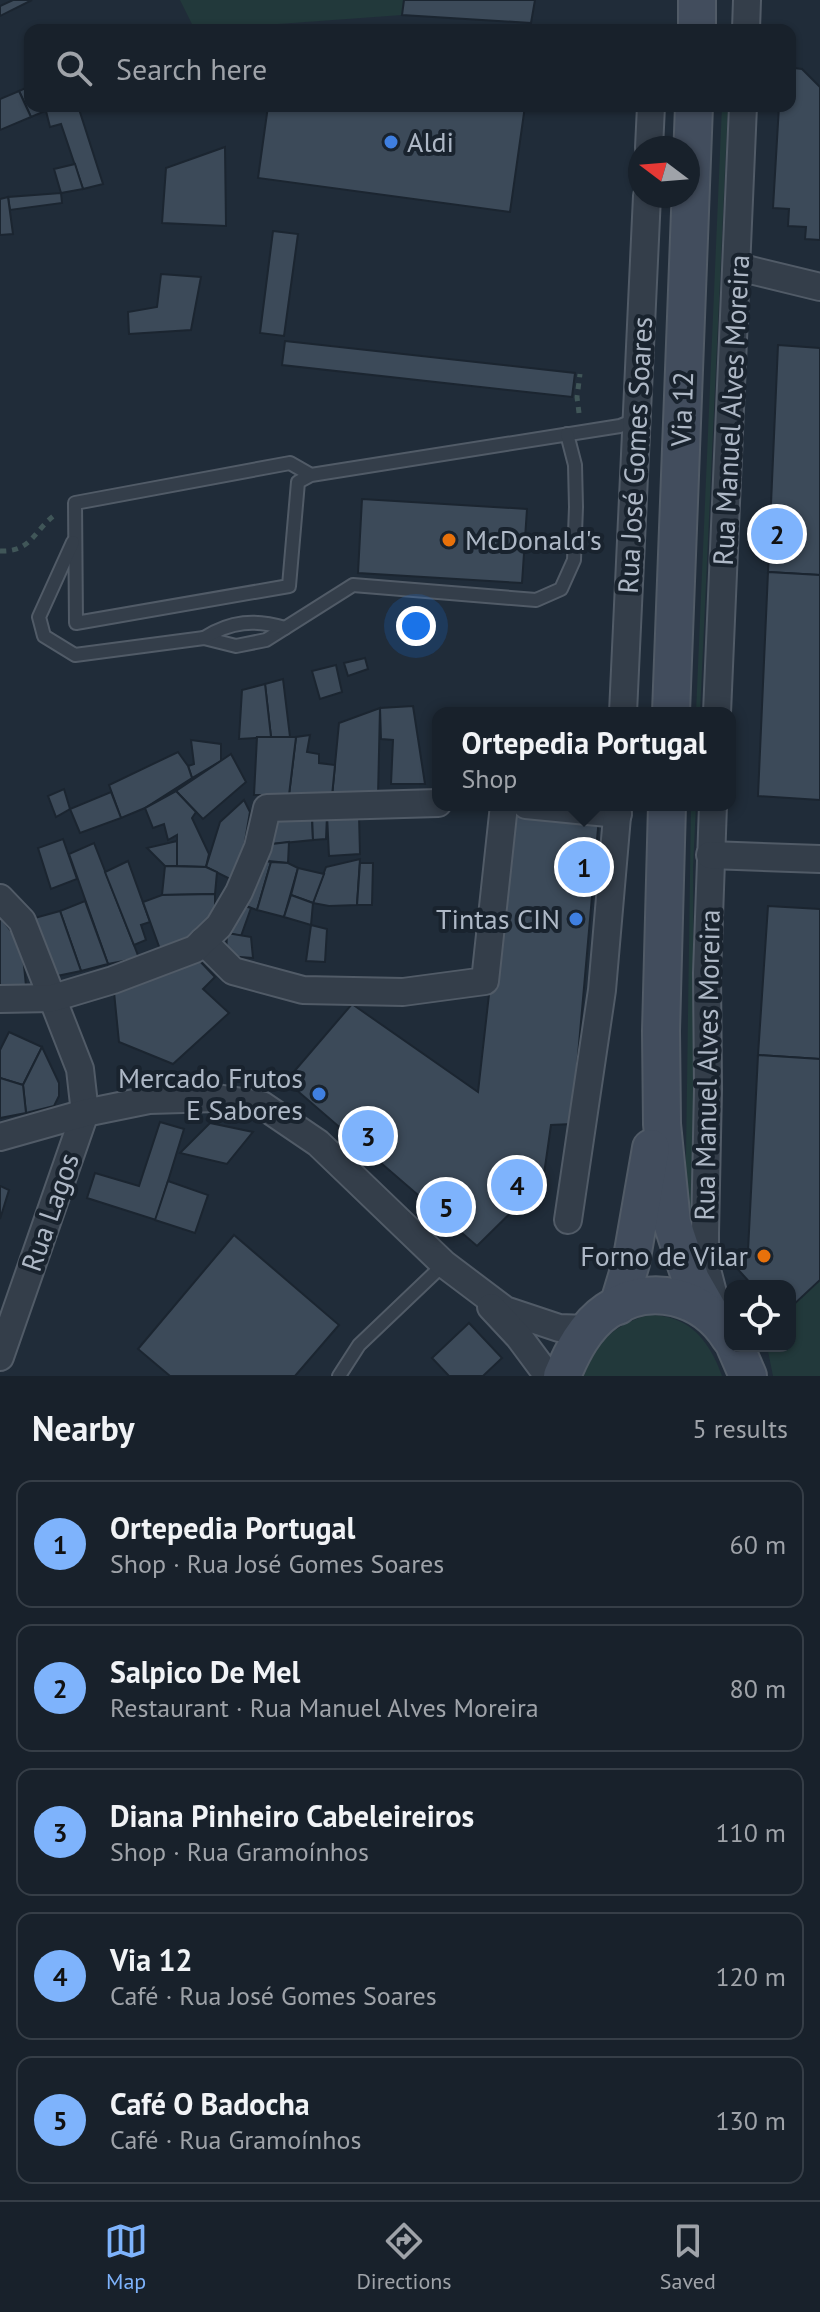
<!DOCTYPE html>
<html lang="en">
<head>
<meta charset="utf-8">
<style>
	:root { --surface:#18212b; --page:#252e37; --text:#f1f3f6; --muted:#9fa3a9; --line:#363e47; --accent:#7eb3fc }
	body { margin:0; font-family:"PT Sans",sans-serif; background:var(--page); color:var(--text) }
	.controls { position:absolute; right:24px; bottom:24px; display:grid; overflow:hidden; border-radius:16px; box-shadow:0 2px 6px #0004 }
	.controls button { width:72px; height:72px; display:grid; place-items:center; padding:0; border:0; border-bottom:2px solid var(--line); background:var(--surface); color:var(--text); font:40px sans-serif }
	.compass { position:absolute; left:628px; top:136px; width:72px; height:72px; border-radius:50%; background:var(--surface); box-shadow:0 2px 6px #0004; rotate:286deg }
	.you { position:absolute; left:416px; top:626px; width:28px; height:28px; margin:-20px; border:6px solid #fff; border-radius:50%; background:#1a73e8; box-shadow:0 0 0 12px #1a73e833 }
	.badge { display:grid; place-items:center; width:52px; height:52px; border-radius:50%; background:var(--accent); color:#111; font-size:26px; font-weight:700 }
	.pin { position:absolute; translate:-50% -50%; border:4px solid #fff; box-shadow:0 2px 8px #0006 }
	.popup { position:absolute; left:432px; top:707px; width:304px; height:104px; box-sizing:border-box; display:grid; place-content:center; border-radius:16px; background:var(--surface); filter:drop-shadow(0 2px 6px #0005); font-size:26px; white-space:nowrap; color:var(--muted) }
	.popup b { font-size:30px; color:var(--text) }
	.popup::after { content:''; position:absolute; left:50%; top:100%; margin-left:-16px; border:16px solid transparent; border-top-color:var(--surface) }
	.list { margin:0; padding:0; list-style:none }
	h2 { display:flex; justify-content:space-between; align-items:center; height:104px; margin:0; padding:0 32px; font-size:34px }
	h2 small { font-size:26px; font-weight:400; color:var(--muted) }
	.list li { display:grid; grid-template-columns:52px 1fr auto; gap:24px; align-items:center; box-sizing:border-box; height:128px; margin:0 16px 16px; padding:0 16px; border:2px solid var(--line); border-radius:16px }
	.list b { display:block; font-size:30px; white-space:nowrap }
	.list p { margin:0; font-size:26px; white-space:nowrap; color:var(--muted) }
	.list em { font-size:26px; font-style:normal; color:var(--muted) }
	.icon { flex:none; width:44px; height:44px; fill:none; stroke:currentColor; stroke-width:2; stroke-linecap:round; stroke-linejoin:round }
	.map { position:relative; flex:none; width:820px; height:1376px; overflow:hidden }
	.search { position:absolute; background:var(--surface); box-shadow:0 2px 6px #0004; left:24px; right:24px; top:24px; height:88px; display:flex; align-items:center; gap:20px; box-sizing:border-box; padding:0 28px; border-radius:16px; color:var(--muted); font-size:30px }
	.sheet { height:824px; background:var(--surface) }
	nav { display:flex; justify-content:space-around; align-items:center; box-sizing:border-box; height:112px; border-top:2px solid var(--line); background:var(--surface); font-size:22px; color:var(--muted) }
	nav a { display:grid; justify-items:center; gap:4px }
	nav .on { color:var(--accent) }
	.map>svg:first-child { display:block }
</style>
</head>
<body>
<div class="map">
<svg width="820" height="1376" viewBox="0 0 820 1376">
	<rect width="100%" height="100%" fill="#202c39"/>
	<g fill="#22393b">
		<path d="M180 0H404L402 15 195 30Z"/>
		<path d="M722 106H728L700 713H696Z"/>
		<path d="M691 805H696L693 868 695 1242 685 1225Z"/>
		<path d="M820 1280V1376H773L767 1346H790V1308Z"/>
		<path d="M649 1315C689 1315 709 1340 722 1376H579C596 1345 613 1324 649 1315Z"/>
	</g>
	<g fill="#3c4a59" stroke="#1b2530" stroke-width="2">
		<path d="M13 0H32L0 16V6Z"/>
		<path d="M404 0H535L531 23 402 15Z"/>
		<path d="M794 68 802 69 820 87V240L805 239 806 227 788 226 789 209 773 208 779 106H790V69Z"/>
		<path d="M30 86V106H57L31 117 19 91Z"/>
		<path d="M19 91 31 117 0 130V99Z"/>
		<path d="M57 106H78L103 184 83 189 61 124 50 127 46 111Z"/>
		<path d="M268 106H525L510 212 258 178Z"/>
		<path d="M225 147 226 226 162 223 166 168Z"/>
		<path d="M75 164 83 189 61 193 54 169Z"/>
		<path d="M61 193 62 203 10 210 8 197Z"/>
		<path d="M8 197 13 234 0 235V199Z"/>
		<path d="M273 231 298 234 284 336 260 333Z"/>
		<path d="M161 274 201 277 191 330 129 334 128 312 157 307Z"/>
		<path d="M285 341 575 373 572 397 282 365Z"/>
		<path d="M778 345 820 348V575L768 572Z"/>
		<path d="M362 499 527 509 522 583 358 573Z"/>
		<path d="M768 572 820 575V800L758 796Z"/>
		<path d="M365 658 368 669 348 676 344 663Z"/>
		<path d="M336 665 342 692 320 699 312 671Z"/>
		<path d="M283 679 290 737H271L265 684Z"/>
		<path d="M265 684 271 737 239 739 242 690Z"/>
		<path d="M413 706 425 784H391L393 740 381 739 380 708Z"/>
		<path d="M380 708 378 797 332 796 339 723Z"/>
		<path d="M310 735 307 752 319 754V763L335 765 332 796 289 795 296 737Z"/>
		<path d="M257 737H296L289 795H254Z"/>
		<path d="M191 740 221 744V761L192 778 188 766 194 764Z"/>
		<path d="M178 752 188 766 192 778 145 808 121 818 109 785Z"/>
		<path d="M231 754 246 782 203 819 176 791Z"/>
		<path d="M64 789 70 809 56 817 48 796Z"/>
		<path d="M176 791 196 812 192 818 209 854 206 867 177 866V835L168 840 164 824 153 828 145 808Z"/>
		<path d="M111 792 121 818 80 833 70 809Z"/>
		<path d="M244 800 250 812 241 865 234 881 206 867 220 822Z"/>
		<path d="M510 808 599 817 572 1124 551 1125 543 1181 477 1246 286 1081 352 1004 478 1092Z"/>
		<path d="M312 815 313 840 263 845 269 816Z"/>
		<path d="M312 815H327L326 839 313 840Z"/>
		<path d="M327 815H359L360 854 329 856Z"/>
		<path d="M63 839 77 879 51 889 38 848Z"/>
		<path d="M177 841V866H165L147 848Z"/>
		<path d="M289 842 288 863 259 860 263 845Z"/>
		<path d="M94 843 139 958 108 964 69 854Z"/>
		<path d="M360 859 357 905 329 906 313 903 326 867Z"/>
		<path d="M259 860 271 862 257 910 239 904Z"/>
		<path d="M128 861 150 922 141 925 146 940 134 945 105 872Z"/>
		<path d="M271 862 288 863 298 868 284 917 257 910Z"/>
		<path d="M360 863H373L372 905H357Z"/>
		<path d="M165 866 206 867 217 872 215 894 162 895Z"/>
		<path d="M298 868 324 874 313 903 291 895Z"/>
		<path d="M215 894V917L203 930 161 952 143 902 162 895Z"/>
		<path d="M291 895 313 903 311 925 284 917Z"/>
		<path d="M85 901 108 964 81 971 60 911Z"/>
		<path d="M239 904 251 908 241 936 227 933Z"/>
		<path d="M768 906 820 909V1059L758 1055Z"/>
		<path d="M60 911 81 971 52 977 31 919Z"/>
		<path d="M0 917 22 945 26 986 0 987Z"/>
		<path d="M311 925 327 929 325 962 306 961Z"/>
		<path d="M227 933 251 937 253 958 226 956Z"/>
		<path d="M195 956 215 977 203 989 229 1013 173 1064 119 1042 114 992Z"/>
		<path d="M9 1032 42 1047 23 1085 0 1078V1050Z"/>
		<path d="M42 1047 59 1083V1096L54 1106 26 1113 23 1085Z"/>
		<path d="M758 1055 820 1059V1280L790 1308V1286H753L734 1265 748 1251Z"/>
		<path d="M0 1078 23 1085 26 1113 0 1118Z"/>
		<path d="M160 1122 184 1129 156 1220 87 1198 95 1173 139 1186Z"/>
		<path d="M210 1123 253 1132 227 1164 180 1153Z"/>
		<path d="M168 1181 208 1195 195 1233 155 1220Z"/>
		<path d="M0 1186 9 1190 0 1219Z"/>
		<path d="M234 1235 339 1325 295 1376H170L138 1349Z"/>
		<path d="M469 1323 502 1358 483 1376H449L432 1358Z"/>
	</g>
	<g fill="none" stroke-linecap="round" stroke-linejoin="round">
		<defs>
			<g id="lane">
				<path d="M311 475 290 463 75 503 76 623 289 586 298 482 311 475 620 426 637 419"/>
				<path d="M73 542 39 617 44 636 75 655 204 638 236 646 266 640 353 585 536 600 561 589 574 560 576 507 575 465 567 434"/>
				<path d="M204 638C231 621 255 619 285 628"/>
				<path d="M339 1376 359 1345 444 1264"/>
			</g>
			<g id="street">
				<path d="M746 30 747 0"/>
				<path d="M649 148 651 106"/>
				<path d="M738 267 820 287"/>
				<path d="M623 713 647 196"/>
				<path d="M717 713 743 106"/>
				<path d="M526 805 618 814"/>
				<path d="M713 805 707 973 708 1089 705 1233V1262L717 1308"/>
				<path d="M710 855 820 859"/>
				<path d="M0 898 22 921 80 1069 85 1113 0 1357"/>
				<path d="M203 941 233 971 303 990 403 992 485 981 504 805"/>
				<path d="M0 999 53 998 113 980 195 949 219 926 239 892 258 847 267 808 438 803"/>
				<path d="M0 1137 85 1113 149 1100 217 1098 262 1105 318 1143 444 1264 505 1310 559 1328 588 1329"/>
				<path d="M568 1220 602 990 618 805"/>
				<path d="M491 1307 519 1337 548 1376"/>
			</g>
			<g id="secondary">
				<path d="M697 30V0"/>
				<path d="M671 713 694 106"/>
				<path d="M667 805 661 1031 662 1124 672 1223 691 1280 711 1315"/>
				<path d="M618 1306 631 1263 651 1148"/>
				<path d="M735 1346 748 1376"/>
				<path d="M562 1376C572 1352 585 1326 607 1311 650 1281 704 1296 730 1338"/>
			</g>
		</defs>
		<use href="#lane" stroke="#515b67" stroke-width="16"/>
		<use href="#street" stroke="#515b67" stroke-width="30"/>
		<use href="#secondary" stroke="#515b67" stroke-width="40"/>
		<g stroke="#405658" stroke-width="5" stroke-dasharray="6 6" stroke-linecap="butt">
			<path d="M579 413 577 397 580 374"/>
			<path d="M0 551C32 552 33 531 56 514"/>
		</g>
		<use href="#lane" stroke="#343e4a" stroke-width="12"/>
		<use href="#street" stroke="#343e4a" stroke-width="26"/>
		<use href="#secondary" stroke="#424d5d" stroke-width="36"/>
	</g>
	<g fill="#3f7fe0" stroke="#19232e" stroke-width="3">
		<circle cx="391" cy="142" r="8"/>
		<circle cx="576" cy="919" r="8"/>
		<circle cx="319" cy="1094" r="8"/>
	</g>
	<g fill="#e8710a" stroke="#19232e" stroke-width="3">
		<circle cx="449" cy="540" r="8"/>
		<circle cx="764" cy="1256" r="8"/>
	</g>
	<g text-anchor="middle" stroke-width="8" stroke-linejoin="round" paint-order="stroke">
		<g font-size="28" fill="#aeb8c6" stroke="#19232e" text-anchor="end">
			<text x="407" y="152" text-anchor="start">Aldi</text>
			<text x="465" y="550" text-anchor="start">McDonald's</text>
			<text x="560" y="929">Tintas CIN</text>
			<text x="303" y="1088">Mercado Frutos<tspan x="303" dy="32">E Sabores</tspan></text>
			<text x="748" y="1266">Forno de Vilar</text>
		</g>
		<g font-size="28" fill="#aeb8c6" stroke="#19232e">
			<text transform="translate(682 409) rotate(-88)" y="10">Via 12</text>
			<text transform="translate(731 410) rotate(-87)" y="10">Rua Manuel Alves Moreira</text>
			<text transform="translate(635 455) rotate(-87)" y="10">Rua José Gomes Soares</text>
			<text transform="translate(707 1065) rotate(-89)" y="10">Rua Manuel Alves Moreira</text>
			<text transform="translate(50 1212) rotate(-71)" y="10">Rua Lagos</text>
		</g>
	</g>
</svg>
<div class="controls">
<button><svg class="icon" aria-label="locate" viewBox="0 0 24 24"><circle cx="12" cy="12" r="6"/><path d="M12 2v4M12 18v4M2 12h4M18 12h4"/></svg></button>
</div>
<svg class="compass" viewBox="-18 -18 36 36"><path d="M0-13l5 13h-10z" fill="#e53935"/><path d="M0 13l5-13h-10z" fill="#9fa3a9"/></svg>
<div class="you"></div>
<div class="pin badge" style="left:584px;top:867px">1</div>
<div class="popup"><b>Ortepedia Portugal</b>Shop</div>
<div class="pin badge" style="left:777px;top:534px">2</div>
<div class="pin badge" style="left:368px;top:1136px">3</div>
<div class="pin badge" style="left:517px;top:1185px">4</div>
<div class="pin badge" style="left:446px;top:1207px">5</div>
<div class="search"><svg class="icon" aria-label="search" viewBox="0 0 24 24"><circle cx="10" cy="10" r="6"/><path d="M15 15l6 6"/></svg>Search here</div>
</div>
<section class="sheet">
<h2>Nearby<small>5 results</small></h2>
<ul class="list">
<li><span class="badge">1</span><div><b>Ortepedia Portugal</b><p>Shop · Rua José Gomes Soares</p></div><em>60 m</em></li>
<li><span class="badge">2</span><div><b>Salpico De Mel</b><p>Restaurant · Rua Manuel Alves Moreira</p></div><em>80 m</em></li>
<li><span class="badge">3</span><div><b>Diana Pinheiro Cabeleireiros</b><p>Shop · Rua Gramoínhos</p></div><em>110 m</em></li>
<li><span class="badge">4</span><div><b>Via 12</b><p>Café · Rua José Gomes Soares</p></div><em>120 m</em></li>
<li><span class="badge">5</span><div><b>Café O Badocha</b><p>Café · Rua Gramoínhos</p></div><em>130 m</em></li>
</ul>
</section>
<nav>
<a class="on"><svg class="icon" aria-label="map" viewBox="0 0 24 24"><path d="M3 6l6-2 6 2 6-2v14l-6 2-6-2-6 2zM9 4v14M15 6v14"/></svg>Map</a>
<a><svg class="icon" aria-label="directions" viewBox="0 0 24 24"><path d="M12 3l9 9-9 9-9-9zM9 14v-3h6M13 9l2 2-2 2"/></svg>Directions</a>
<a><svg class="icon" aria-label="saved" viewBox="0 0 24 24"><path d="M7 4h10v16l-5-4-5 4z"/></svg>Saved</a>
</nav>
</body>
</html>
